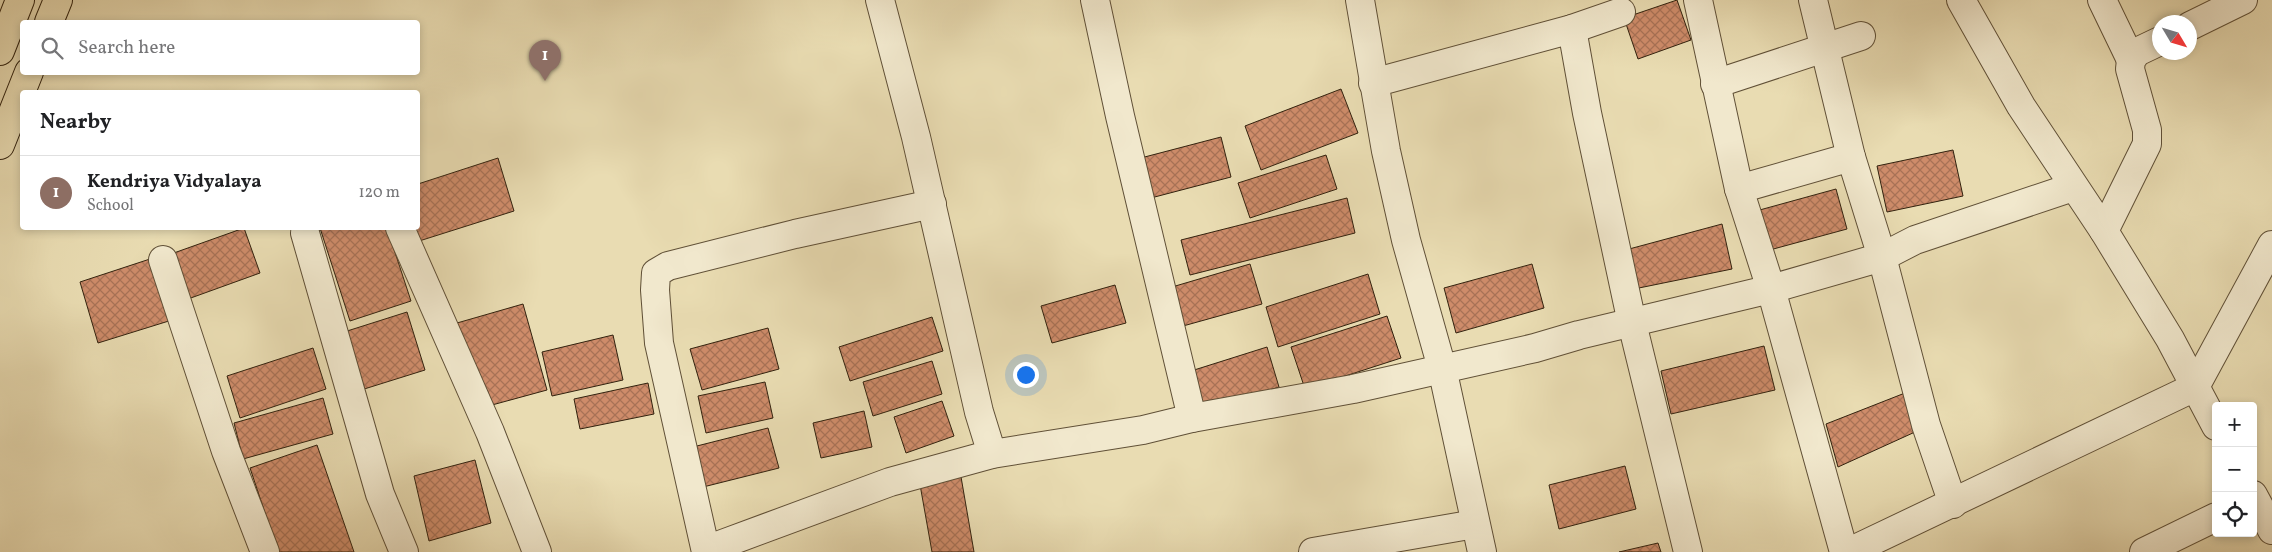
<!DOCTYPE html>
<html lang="en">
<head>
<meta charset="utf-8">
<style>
	:root { --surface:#fff; --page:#f2f2f2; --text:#202124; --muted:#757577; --line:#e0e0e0; --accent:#1a73e8 }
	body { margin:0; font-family:Vollkorn,serif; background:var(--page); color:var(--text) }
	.controls { position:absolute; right:15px; bottom:15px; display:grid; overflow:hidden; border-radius:5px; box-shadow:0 2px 8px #0003 }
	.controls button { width:45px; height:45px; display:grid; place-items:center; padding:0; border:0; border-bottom:1px solid var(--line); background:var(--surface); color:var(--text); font:25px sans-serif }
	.compass { position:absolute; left:2152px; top:15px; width:45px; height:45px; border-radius:50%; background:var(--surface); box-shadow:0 2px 8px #0003; rotate:128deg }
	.you { position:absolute; left:1025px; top:374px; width:18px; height:18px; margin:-12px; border:4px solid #fff; border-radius:50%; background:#1a73e8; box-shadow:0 0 0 8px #1a73e833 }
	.badge { display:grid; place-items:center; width:32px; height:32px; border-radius:50%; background:var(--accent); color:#fff; font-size:16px; font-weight:700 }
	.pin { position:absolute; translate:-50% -41px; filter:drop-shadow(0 1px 2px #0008) }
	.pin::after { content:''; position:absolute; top:26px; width:18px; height:15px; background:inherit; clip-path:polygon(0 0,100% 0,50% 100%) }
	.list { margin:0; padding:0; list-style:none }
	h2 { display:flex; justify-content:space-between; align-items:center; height:65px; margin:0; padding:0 20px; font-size:21px }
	h2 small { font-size:16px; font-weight:400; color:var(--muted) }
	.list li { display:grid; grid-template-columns:32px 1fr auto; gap:15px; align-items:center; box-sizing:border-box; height:75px; padding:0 20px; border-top:1px solid var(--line) }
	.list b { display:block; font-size:19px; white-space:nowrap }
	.list p { margin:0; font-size:16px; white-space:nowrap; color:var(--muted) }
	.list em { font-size:16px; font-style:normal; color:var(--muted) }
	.icon { flex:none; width:28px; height:28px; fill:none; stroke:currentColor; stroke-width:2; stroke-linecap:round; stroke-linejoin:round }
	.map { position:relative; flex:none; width:2272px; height:552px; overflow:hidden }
	.search { position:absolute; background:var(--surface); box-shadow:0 2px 8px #0003; left:20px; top:20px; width:400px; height:55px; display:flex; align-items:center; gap:12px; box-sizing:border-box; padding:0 18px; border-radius:5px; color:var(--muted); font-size:19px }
	.panel { position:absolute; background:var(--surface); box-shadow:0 2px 8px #0003; left:20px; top:90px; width:400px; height:140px; border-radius:5px }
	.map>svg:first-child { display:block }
</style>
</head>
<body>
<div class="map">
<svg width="2272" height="552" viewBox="0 0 2272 552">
	<defs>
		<pattern id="building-cross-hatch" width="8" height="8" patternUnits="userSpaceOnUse" patternTransform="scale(1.25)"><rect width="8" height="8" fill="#ce8c6a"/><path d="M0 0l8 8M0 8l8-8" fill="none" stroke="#a87256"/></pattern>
	</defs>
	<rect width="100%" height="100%" fill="#e9dcb2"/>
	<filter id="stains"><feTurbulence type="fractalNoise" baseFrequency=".004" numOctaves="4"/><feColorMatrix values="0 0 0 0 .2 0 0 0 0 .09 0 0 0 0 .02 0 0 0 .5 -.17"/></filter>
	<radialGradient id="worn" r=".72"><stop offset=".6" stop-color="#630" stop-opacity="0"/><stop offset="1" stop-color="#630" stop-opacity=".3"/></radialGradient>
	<g fill="url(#building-cross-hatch)" stroke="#32220e">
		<path d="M1677 0 1691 40 1638 59 1624 18Z"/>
		<path d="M1341 89 1358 133 1261 170 1245 126Z"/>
		<path d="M1221 137 1231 177 1147 199 1137 159Z"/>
		<path d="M1953 150 1963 196 1887 212 1877 166Z"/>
		<path d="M1326 155 1337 189 1250 218 1238 183Z"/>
		<path d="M498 158 514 211 416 242 411 228H418V184Z"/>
		<path d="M1836 189 1847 229 1766 251 1756 211Z"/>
		<path d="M1347 198 1355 233 1190 275 1181 240Z"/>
		<path d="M1722 224 1732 269 1629 290 1618 252Z"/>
		<path d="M244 228 260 273 188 299 171 254Z"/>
		<path d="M320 228H387L411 301 350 321Z"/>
		<path d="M153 258 172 320 98 343 80 282Z"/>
		<path d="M1250 264 1262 304 1183 326 1172 287Z"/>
		<path d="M1532 264 1544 308 1456 333 1444 288Z"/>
		<path d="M1368 274 1380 314 1278 347 1266 307Z"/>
		<path d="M1115 285 1126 323 1052 343 1041 306Z"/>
		<path d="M523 304 547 390 481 408 457 323Z"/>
		<path d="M407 312 425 370 361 390 344 332Z"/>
		<path d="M1387 316 1401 358 1305 389 1291 347Z"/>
		<path d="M932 317 943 351 850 381 839 347Z"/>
		<path d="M768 328 779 369 702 390 690 349Z"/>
		<path d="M613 335 623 380 552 396 542 352Z"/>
		<path d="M1764 346 1775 390 1671 414 1661 371Z"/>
		<path d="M1267 347 1279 387 1204 411 1191 371Z"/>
		<path d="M313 348 326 389 240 418 227 376Z"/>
		<path d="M932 361 942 394 873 416 863 382Z"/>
		<path d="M765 382 773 418 706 433 698 396Z"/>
		<path d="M648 383 654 414 580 429 574 399Z"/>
		<path d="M1905 393 1915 432 1838 467 1826 424Z"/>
		<path d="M323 398 333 434 243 459 234 423Z"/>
		<path d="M942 401 954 436 906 453 894 417Z"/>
		<path d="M864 411 872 447 821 458 813 423Z"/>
		<path d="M768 428 779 468 699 488 689 448Z"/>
		<path d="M317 445 354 552H278L250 468Z"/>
		<path d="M475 460 491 523 429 541 414 476Z"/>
		<path d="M1625 466 1636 509 1559 529 1549 485Z"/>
		<path d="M960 471 974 552H932L919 479Z"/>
		<path d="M1658 543 1661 552H1619Z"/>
	</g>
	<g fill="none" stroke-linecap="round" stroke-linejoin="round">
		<defs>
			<g id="minor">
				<path d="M880 0 916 137 979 412 992 454"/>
				<path d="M1095 0 1120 116 1192 418"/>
				<path d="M1360 0 1386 151 1406 240 1442 368 1482 552"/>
				<path d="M1698 0 1739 189 1771 289 1844 552"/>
				<path d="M1813 0 1851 157 1882 257 1926 425 1953 504"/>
				<path d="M1961 0 2021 106 2104 231 2170 339 2216 426"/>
				<path d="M2102 0 2131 60"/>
				<path d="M2190 26 2243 0"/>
				<path d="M1572 29 1587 113 1632 323 1688 552"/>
				<path d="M1373 83 1572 29 1621 12"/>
				<path d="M1715 84 1861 36"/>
				<path d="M1739 189 1851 157"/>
				<path d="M400 228 490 432 537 552"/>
				<path d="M2104 231 2147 144V130L2130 69 2131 60 2137 52 2160 41"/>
				<path d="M305 233 380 494 404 552"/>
				<path d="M163 260 226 451 265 552"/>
				<path d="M2253 495 2272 530"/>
				<path d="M706 552 659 343 655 290 656 273 668 266 795 234 932 204"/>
				<path d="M708 552 717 546 890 482 992 454 1143 430 1192 418 1353 389 1535 348 1579 335 1771 289 1882 257 1915 240 2073 187"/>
				<path d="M1313 552 1475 524"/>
				<path d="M1849 552 2195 387 2272 245"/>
				<path d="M2144 552 2216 517"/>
			</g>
			<g id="primary">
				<path d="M49 22 58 0"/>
				<path d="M0 145 29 72"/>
			</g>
			<path id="trunk" d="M0 51 20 0"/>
		</defs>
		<use href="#minor" stroke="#605037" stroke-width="30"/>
		<use href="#primary" stroke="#32220e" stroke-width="30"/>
		<use href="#trunk" stroke="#32220e" stroke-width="30"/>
		<use href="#minor" stroke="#f1e8cd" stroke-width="28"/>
		<use href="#primary" stroke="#e9dcb2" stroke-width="28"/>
		<use href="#trunk" stroke="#e9dcb2" stroke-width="28"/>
	</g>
	<rect width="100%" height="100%" filter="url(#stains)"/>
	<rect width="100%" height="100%" fill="url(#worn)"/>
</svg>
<div class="controls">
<button>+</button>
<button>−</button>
<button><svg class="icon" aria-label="locate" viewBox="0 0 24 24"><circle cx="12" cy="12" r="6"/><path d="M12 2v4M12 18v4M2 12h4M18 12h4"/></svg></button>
</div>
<svg class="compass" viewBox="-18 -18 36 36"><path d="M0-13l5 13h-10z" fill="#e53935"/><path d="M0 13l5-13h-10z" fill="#757577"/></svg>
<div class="you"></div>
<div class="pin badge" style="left:545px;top:81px;background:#8d6e63">1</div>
<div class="search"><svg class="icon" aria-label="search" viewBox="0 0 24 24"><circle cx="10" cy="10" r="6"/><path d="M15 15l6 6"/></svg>Search here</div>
<section class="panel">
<h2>Nearby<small></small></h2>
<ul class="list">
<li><span class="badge" style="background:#8d6e63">1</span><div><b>Kendriya Vidyalaya</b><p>School</p></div><em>120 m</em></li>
</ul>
</section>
</div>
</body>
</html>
